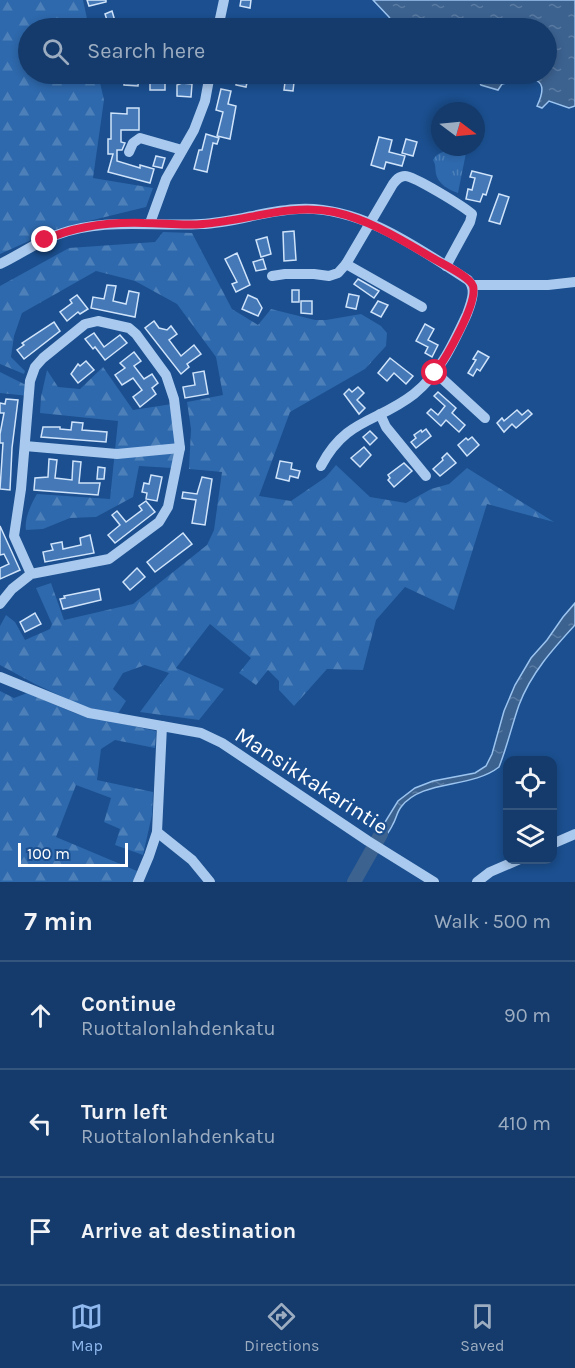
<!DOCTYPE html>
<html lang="en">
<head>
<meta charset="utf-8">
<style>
	:root { --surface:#143b6b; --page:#214673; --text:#f1f3f6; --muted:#9dadc1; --line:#33557e; --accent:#90b9f0 }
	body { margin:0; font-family:Karla,sans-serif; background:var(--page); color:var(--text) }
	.controls { position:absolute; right:18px; bottom:18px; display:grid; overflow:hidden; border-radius:12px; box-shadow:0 3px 9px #0003 }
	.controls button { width:54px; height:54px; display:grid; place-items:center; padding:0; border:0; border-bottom:2px solid var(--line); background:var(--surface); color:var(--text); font:30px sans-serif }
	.compass { position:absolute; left:431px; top:102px; width:54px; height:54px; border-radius:50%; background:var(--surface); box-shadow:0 3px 9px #0003; rotate:106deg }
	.scale { position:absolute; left:18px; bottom:15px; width:110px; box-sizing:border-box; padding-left:6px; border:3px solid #fff; border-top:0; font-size:16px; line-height:21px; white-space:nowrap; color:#fff; -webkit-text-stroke:4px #1b4f8f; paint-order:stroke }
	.stop { position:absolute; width:18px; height:18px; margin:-14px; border:4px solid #e11d48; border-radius:50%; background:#fff }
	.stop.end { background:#e11d48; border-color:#fff; box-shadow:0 2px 6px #0008 }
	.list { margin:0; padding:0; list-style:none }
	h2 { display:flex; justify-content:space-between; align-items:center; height:78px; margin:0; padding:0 24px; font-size:26px }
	h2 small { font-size:20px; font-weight:400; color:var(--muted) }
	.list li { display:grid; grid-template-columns:39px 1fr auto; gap:18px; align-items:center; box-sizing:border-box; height:108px; padding:0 24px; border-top:2px solid var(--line) }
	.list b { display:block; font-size:22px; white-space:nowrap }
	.list p { margin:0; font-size:20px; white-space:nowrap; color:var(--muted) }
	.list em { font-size:20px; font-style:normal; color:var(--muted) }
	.icon { flex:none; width:33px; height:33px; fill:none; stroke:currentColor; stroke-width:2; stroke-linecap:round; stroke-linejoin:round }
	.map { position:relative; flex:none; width:575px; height:882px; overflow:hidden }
	.search { position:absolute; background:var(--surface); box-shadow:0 3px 9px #0003; left:18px; right:18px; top:18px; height:66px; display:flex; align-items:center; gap:15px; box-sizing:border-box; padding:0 21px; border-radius:33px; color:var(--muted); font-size:22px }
	.sheet { height:402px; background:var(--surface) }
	nav { display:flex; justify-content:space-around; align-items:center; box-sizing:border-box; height:84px; border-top:2px solid var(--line); background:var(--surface); font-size:16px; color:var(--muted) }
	nav a { display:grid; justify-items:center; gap:3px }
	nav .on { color:var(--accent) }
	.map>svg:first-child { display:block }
</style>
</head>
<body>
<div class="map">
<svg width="575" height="882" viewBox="0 0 575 882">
	<defs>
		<pattern id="grass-tufts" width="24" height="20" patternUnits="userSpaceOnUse" patternTransform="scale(1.5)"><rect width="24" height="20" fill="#2e69ad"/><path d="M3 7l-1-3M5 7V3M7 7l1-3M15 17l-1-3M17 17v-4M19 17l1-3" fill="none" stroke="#4d80b9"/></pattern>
		<pattern id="forest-firs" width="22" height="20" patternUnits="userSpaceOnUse" patternTransform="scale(1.5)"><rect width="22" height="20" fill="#2e69ad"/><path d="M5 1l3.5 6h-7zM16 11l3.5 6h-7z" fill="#4d80b9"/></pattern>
		<pattern id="water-ripples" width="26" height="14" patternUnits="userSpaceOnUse" patternTransform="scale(1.5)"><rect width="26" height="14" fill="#3c6290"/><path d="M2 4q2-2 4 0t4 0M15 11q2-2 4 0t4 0" fill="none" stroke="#597aa1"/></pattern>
	</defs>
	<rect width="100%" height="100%" fill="#1b4f8f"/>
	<path fill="url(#grass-tufts)" d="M453 149 464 151 466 153 458 193C449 190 438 184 436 174 435 168 436 165 433 160 436 153 445 150 452 152Z"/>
	<g fill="url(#forest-firs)">
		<path d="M0 0H83L89 28H28V74H98L104 100 93 178 153 188 146 207 56 229 0 254Z"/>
		<path d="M163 232 192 233 232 309 258 325 271 309 315 320H326L361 314 381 326 387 333 386 346 365 369 290 412 259 496 291 501 326 477 336 465 370 497 406 503 431 489 449 484 467 468 554 522 487 504 454 610 405 587 376 620 363 670 327 669 294 706 279 690V681L268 670 256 685 239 673 251 658 210 624 176 668 224 689 199 720 140 712 169 673 145 665 123 673 113 689 126 701 117 715 80 705 35 684 0 665V626L6 615 15 622 25 640 50 629 52 624 36 588 51 583 64 620 133 604 207 545 214 530 222 472 189 469 191 429 187 402 223 395 216 357 177 304 135 281 96 271 22 313 14 336 11 357 25 371 24 374 0 364V286L69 248 155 242Z"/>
		<path d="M103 367 133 410 172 404 176 441 172 468 139 466 133 497 96 517 70 518 43 529 26 530C24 519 31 504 37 494L110 499 118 421 40 413 41 397 47 370 58 387 80 389Z"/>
		<path d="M0 372 30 387 29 396 0 393Z"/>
		<path d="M0 691 14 698 27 693 77 714 156 731 155 748 115 740 101 749 97 780 153 792 152 815 143 855 115 845 120 829 104 822 111 798 76 785 56 837 137 871 133 882H0Z"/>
	</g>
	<g fill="url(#water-ripples)" stroke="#9cc4f0" stroke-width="1.5">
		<path d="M373 0H575V106L569 108 549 101 542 108 537 106C554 71 523 78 502 84L498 90 481 85 475 74H546V28H421L418 25 412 28H397L389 17Z"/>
		<path d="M575 603V625C553 649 531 673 519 705 512 725 507 747 499 767 471 789 422 779 401 807 397 812 396 819 393 824 390 831 385 837 380 844L374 840 398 801 415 788 433 781 475 773 486 766 492 754 504 711 515 685 531 658 547 640 563 617Z"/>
	</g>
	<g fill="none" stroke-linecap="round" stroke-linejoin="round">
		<path stroke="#3c6290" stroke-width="14" d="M354 882 381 834"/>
	</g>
	<g fill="#4478b7" stroke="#cfe3fa" stroke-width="1.5">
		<path d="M87 0H106V2L89 6Z"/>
		<path d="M241 0H251L250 8 240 6Z"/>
		<path d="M112 11 115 21 108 23 105 14Z"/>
		<path d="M147 19 149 26 172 19 174 26 197 20 199 28H139L138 22Z"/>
		<path d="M235 19 249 21 248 28H233Z"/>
		<path d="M124 74H139L138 86 124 85Z"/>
		<path d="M286 74H295L293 91 284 90Z"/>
		<path d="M237 76 248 78 246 87 236 85Z"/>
		<path d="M153 78 165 80V90H150V79Z"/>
		<path d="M182 83 192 84 191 97 177 96V85Z"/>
		<path d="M221 89 231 91 228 104 236 106 230 139 217 136 223 112 216 110Z"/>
		<path d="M127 108H139V130H121V142L125 143 122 150H117V161L140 168V165L154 169 150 183 108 172 113 154H108V139H111V113L127 114Z"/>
		<path d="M206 134 219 138 217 144 213 143 207 172 194 169 199 150H202Z"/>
		<path d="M379 137 392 140 389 152 405 156 402 166 386 162 384 169 371 165Z"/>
		<path d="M406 139 417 142 413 156 402 153Z"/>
		<path d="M156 156 165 158 162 168 153 166Z"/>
		<path d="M472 171 492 176 486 195 483 194 480 202 466 199 468 189 472 190 475 178 470 177Z"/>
		<path d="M499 194 509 197 500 224 489 221Z"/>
		<path d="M294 231 296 260 284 261 283 232Z"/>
		<path d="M267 237 271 254 261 257 256 240Z"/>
		<path d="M237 253 250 285 236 292 232 284 237 282 225 259Z"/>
		<path d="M263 259 266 269 256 271 253 262Z"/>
		<path d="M358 279 379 291 374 298 354 284Z"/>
		<path d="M107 285 116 286 113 301 126 304 129 291 139 293 135 317 91 308 93 297 104 299Z"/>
		<rect x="292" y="290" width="7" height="12"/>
		<path d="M349 294 359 296 356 309 346 307Z"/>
		<path d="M77 295 88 309 80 314 78 312 67 321 60 312 72 303 70 300Z"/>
		<path d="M248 295 257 299 262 308 258 316 242 309Z"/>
		<path d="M301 301H312V314L301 313Z"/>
		<path d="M378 301 388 305 381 317 371 312Z"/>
		<path d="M154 321 159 328 167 330 171 326 177 334 169 340 181 356 194 345 201 354 187 364 189 367 181 374 145 328Z"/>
		<path d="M54 322 60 331 24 359 17 350 24 345 22 343Z"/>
		<path d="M425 324 434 329 428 340 438 345 432 357 425 353 428 347 416 341Z"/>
		<path d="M94 333 104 347 120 335 127 343 105 360 95 347 93 349 85 339Z"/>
		<path d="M478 351 489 357 480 371 477 369 473 376 468 373 476 360 473 359Z"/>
		<path d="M134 352 141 361 134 366 144 379 152 374 158 383 152 388 156 394 140 407 133 397 142 390 133 378 122 385 115 375 125 368 120 363Z"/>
		<path d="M390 358 413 376 406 384 394 373 387 381 378 373Z"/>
		<path d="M86 361 94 370 78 383 71 374 78 364 80 366Z"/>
		<path d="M204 371 208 394 185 398 183 387 195 385 193 373Z"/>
		<path d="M358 387 364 393 357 400 365 408 359 414 344 394 349 389 352 392Z"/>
		<path d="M438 392 456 408 452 413 465 425 459 432 446 420 441 426 427 413 431 409 438 415 445 406 434 396Z"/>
		<path d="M6 399 18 400 12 448 10 490 0 489 3 443H0V434L4 413H0V403L5 404Z"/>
		<path d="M517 410 522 415 528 410 532 414 516 428 512 424 504 432 497 423 502 418 504 421Z"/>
		<path d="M72 422 83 423 82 430 107 432 106 442 41 437 43 427H60V429L71 430Z"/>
		<path d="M426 429 431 436 416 448 411 442 416 438 414 435 421 430 422 432Z"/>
		<path d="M370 431 377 438 370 445 363 437Z"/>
		<path d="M472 437 479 445 467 456 458 445 466 438 468 440Z"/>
		<path d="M364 447 371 455 360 467 351 458Z"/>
		<path d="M447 453 456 463 440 476 433 469 443 460 442 458Z"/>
		<path d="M49 459 57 460 55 478 72 480 73 461 81 462 79 483H100L98 495 34 490 35 478 48 477Z"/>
		<path d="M280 461 292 463 291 469 300 471 298 478 290 476 289 481 276 478Z"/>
		<path d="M404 463 412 471 394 487 388 480 390 478 388 475Z"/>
		<path d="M98 467 105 468 104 479H97Z"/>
		<path d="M151 475 162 477 157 501 146 499 147 493 142 492 144 483 149 484Z"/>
		<path d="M202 477 212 479 205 525 192 523 196 500 182 498 183 492 197 494Z"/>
		<path d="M146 501 155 512 115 543 108 535 120 525 112 515 117 511 126 522 142 510 139 506Z"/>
		<path d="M0 526 20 570 0 579V568L9 564 4 554 0 555Z"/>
		<path d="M183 533 192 544 155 572 147 562Z"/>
		<path d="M90 535 94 553 45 562 43 552 53 550 51 544 62 542 63 549 81 545 80 538Z"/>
		<path d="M137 568 145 577 130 590 123 582Z"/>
		<path d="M99 589 101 600 63 609 60 599 65 598 64 596Z"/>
		<path d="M35 613 41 624 25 632 20 622Z"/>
	</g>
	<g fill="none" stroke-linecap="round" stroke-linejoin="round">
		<g stroke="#a9c9ee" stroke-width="10">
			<path d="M218 28 224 0"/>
			<path d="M129 152 133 143 140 138 182 150"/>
			<path d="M150 223 166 179 194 130 205 101 210 74"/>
			<path d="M0 264C19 255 37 242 56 235 103 217 153 227 201 224 234 223 266 210 299 209 361 206 418 248 468 280 477 289 471 303 467 314 453 344 440 373 414 394 377 423 346 418 321 466"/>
			<path d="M346 264 422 307"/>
			<path d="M272 276 285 274H314L329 276 338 273 346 264 393 184C396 180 399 176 405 176 414 176 463 206 472 214L470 222 446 266"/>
			<path d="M473 285H548L575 282"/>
			<path d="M436 373 485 418"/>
			<path d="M380 414 386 427 426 476"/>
			<path d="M25 446 117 454 180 448"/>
			<path d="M0 604 12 589 31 574 109 559 159 522 168 507 180 448 174 399 166 375 136 334 129 328 98 321 85 324 43 358 35 367 30 381 21 489 14 536 31 574"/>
			<path d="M0 677 89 713 201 733 222 743 368 841 434 882"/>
			<path d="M157 832 192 860 210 882"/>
			<path d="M552 844 575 834"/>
			<path d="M138 882 149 856 157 832 162 726"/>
			<path d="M477 882 490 872 518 860"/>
		</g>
	</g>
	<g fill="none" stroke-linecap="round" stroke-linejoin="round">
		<path stroke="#e11d48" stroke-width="8" d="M45 240C75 226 111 222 144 223 163 223 183 226 203 224 247 221 289 203 334 212 371 220 403 241 436 260 445 265 470 277 473 286 478 303 446 358 435 373"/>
	</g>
	<g text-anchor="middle" stroke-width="4.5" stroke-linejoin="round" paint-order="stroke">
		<g font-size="22" fill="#fff" stroke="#1b4f8f">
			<text transform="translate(312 780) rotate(33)" y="8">Mansikkakarintie</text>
		</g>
	</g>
</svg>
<div class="controls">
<button><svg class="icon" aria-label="locate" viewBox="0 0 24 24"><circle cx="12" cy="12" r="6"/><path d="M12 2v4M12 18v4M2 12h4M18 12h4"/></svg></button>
<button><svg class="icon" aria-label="layers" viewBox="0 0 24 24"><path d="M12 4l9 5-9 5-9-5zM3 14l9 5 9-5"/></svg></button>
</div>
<svg class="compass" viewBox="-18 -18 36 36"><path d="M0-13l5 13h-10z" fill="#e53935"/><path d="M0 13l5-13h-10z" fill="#9dadc1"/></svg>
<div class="scale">100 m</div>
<div class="stop" style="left:435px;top:373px"></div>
<div class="stop end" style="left:45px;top:240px"></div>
<div class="search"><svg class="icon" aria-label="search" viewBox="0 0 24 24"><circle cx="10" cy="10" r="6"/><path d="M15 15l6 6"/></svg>Search here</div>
</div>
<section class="sheet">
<h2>7 min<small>Walk · 500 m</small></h2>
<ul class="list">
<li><svg class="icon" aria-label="ahead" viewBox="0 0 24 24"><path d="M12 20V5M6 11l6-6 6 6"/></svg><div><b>Continue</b><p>Ruottalonlahdenkatu</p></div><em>90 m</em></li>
<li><svg class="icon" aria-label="left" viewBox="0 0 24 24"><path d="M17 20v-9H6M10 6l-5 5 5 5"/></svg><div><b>Turn left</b><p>Ruottalonlahdenkatu</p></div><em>410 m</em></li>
<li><svg class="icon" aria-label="arrive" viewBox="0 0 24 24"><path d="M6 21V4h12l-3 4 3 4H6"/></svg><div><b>Arrive at destination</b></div></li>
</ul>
</section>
<nav>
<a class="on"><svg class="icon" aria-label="map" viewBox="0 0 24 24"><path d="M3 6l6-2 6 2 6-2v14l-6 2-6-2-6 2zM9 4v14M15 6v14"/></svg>Map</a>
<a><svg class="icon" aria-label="directions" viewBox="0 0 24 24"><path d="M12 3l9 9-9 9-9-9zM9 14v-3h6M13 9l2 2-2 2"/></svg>Directions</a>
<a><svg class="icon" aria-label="saved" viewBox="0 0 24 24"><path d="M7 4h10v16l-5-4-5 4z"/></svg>Saved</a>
</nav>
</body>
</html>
